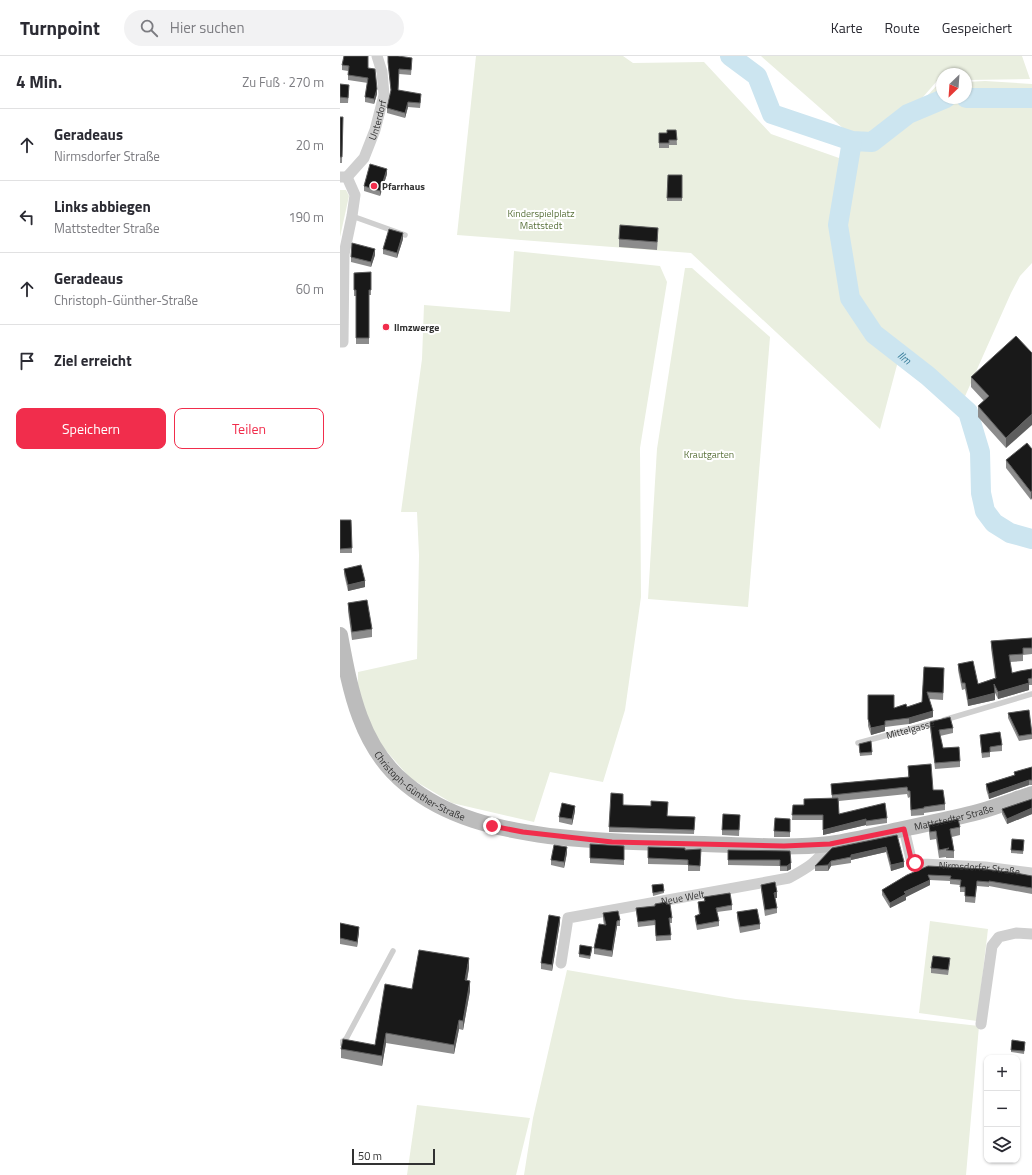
<!DOCTYPE html>
<html lang="de">
<head>
<meta charset="utf-8">
<style>
	:root { --surface:#fff; --page:#f2f2f3; --text:#2b2b33; --muted:#7c7c81; --line:#e1e1e2; --accent:#f12d4c }
	body { margin:0; font-family:"Titillium Web",sans-serif; background:var(--page); color:var(--text) }
	.controls { position:absolute; right:12px; bottom:12px; display:grid; overflow:hidden; border-radius:8px; box-shadow:0 1px 3px #0004 }
	.controls button { width:36px; height:36px; display:grid; place-items:center; padding:0; border:0; border-bottom:1px solid var(--line); background:var(--surface); color:var(--text); font:20px sans-serif }
	.compass { position:absolute; left:596px; top:12px; width:36px; height:36px; border-radius:50%; background:var(--surface); box-shadow:0 1px 3px #0004; rotate:205deg }
	.scale { position:absolute; left:12px; bottom:10px; width:83px; box-sizing:border-box; padding-left:4px; border:2px solid #323232; border-top:0; font-size:11px; line-height:14px; white-space:nowrap; color:#323232; -webkit-text-stroke:3px #fff; paint-order:stroke }
	.stop { position:absolute; width:12px; height:12px; margin:-9px; border:3px solid #f12d4c; border-radius:50%; background:#fff }
	.stop.end { background:#f12d4c; border-color:#fff; box-shadow:0 1px 4px #0008 }
	.list { margin:0; padding:0; list-style:none }
	h2 { display:flex; justify-content:space-between; align-items:center; height:52px; margin:0; padding:0 16px; font-size:17px }
	h2 small { font-size:13px; font-weight:400; color:var(--muted) }
	.list li { display:grid; grid-template-columns:26px 1fr auto; gap:12px; align-items:center; box-sizing:border-box; height:72px; padding:0 16px; border-top:1px solid var(--line) }
	.list b { display:block; font-size:15px; white-space:nowrap }
	.list p { margin:0; font-size:13px; white-space:nowrap; color:var(--muted) }
	.list em { font-size:13px; font-style:normal; color:var(--muted) }
	.actions { display:flex; gap:8px; padding:12px 16px }
	.actions a { flex:1; padding:9px 0; border:1px solid var(--accent); border-radius:8px; text-align:center; font-size:14px; color:var(--accent) }
	.actions .main { background:var(--accent); color:#fff }
	.icon { flex:none; width:22px; height:22px; fill:none; stroke:currentColor; stroke-width:2; stroke-linecap:round; stroke-linejoin:round }
	.map { position:relative; flex:none; width:692px; height:1119px; overflow:hidden }
	header { display:flex; align-items:center; gap:24px; box-sizing:border-box; height:56px; padding:0 20px; background:var(--surface); border-bottom:1px solid var(--line) }
	header strong { font-size:19px }
	nav { display:flex; gap:22px; margin-inline-start:auto; font-size:14px }
	.search { width:280px; height:36px; background:var(--page); display:flex; align-items:center; gap:10px; box-sizing:border-box; padding:0 14px; border-radius:22px; color:var(--muted); font-size:15px }
	main { display:flex }
	aside { flex:1; background:var(--surface) }
	.map>svg:first-child { display:block }
</style>
</head>
<body>
<header>
<strong>Turnpoint</strong>
<div class="search"><svg class="icon" aria-label="search" viewBox="0 0 24 24"><circle cx="10" cy="10" r="6"/><path d="M15 15l6 6"/></svg>Hier suchen</div>
<nav><a>Karte</a><a>Route</a><a>Gespeichert</a></nav>
</header>
<main>
<aside>
<h2>4 Min.<small>Zu Fuß · 270 m</small></h2>
<ul class="list">
<li><svg class="icon" aria-label="ahead" viewBox="0 0 24 24"><path d="M12 20V5M6 11l6-6 6 6"/></svg><div><b>Geradeaus</b><p>Nirmsdorfer Straße</p></div><em>20 m</em></li>
<li><svg class="icon" aria-label="left" viewBox="0 0 24 24"><path d="M17 20v-9H6M10 6l-5 5 5 5"/></svg><div><b>Links abbiegen</b><p>Mattstedter Straße</p></div><em>190 m</em></li>
<li><svg class="icon" aria-label="ahead" viewBox="0 0 24 24"><path d="M12 20V5M6 11l6-6 6 6"/></svg><div><b>Geradeaus</b><p>Christoph-Günther-Straße</p></div><em>60 m</em></li>
<li><svg class="icon" aria-label="arrive" viewBox="0 0 24 24"><path d="M6 21V4h12l-3 4 3 4H6"/></svg><div><b>Ziel erreicht</b></div></li>
</ul>
<div class="actions"><a class="main">Speichern</a><a>Teilen</a></div>
</aside>
<div class="map">
<svg width="692" height="1119" viewBox="0 0 692 1119">
	<rect width="100%" height="100%" fill="#fff"/>
	<g fill="#eaefe0">
		<path d="M136 0H283L293 7 364 6 431 78 499 102 496 169 509 243 533 280 557 300V309L540 373 351 197 117 179Z"/>
		<path d="M421 0H682L690 23 626 24V18H602V25H597L576 49 546 68 531 81 512 80Z"/>
		<path d="M645 25 692 28V40H626V26Z"/>
		<path d="M599 27H602V42L576 52Z"/>
		<path d="M608 44H692V207L680 220 671 237 622 347 590 319 536 276 513 241 501 170 515 88H533L570 60Z"/>
		<path d="M0 134H6L9 140 0 181Z"/>
		<path d="M174 195 320 210 327 226 300 392 301 541 285 654 263 726 210 716 194 766 112 747 70 722 35 682 18 635V616L77 603 79 499 77 456H61L82 303 84 249 170 256Z"/>
		<path d="M345 212H352L430 281 408 551 308 543 317 393Z"/>
		<path d="M590 865 648 873 637 965 579 957Z"/>
		<path d="M227 914 396 943 639 970 626 1119H184L193 1062Z"/>
		<path d="M77 1049 190 1062 176 1119H67Z"/>
	</g>
	<g fill="none" stroke-linecap="round" stroke-linejoin="round">
		<g stroke="#cce5f0" stroke-width="20">
			<path d="M390 0 417 20 432 58 512 85 532 86 568 58 606 42"/>
			<path d="M626 42H692"/>
			<path id="s1" d="M512 85 498 169 510 242 534 278 588 320 628 356 640 396 641 437 645 455 654 467 670 477 692 483"/>
		</g>
		<g stroke="#cfcfcf" stroke-width="5.5">
			<path d="M12 160 65 179"/>
			<path d="M604 664 692 638"/>
			<path id="s2" d="M518 687 596 666"/>
			<path d="M0 987 6 983 53 895"/>
		</g>
		<g stroke="#cfcfcf" stroke-width="11">
			<path d="M0 121H7L15 139 12 160 4 198 3 286H0"/>
			<path id="s3" d="M7 121 24 102 35 74 44 39 42 16 37 0"/>
			<path id="s4" d="M564 773 571 803 575 807 582 808 645 811 692 817"/>
			<path id="s5" d="M221 907 228 862 449 822C469 811 476 807 490 788"/>
			<path d="M641 968 652 890 659 881 676 877 692 878"/>
		</g>
		<path stroke="#bcbcbc" stroke-width="16" id="s6" d="M0 579C10 633 20 691 66 728 107 762 158 773 209 780 261 786 312 787 364 788 406 789 449 793 490 788 513 785 536 779 558 774 585 768 612 763 638 756 656 751 674 744 692 738"/>
	</g>
	<g fill="#8c8c8c">
		<path d="M48 6 72 7 71 19 59 18 58 34 81 43 80 52 68 51 65 62 47 57V52L51 35Z"/>
		<path d="M2 9 28 12 37 38 34 48 25 46V41L28 27 8 24V15L2 14Z"/>
		<path d="M0 28 9 34 8 47H0Z"/>
		<path d="M0 61H3L2 107H0Z"/>
		<path d="M336 74 337 89H329V92H319V77H327Z"/>
		<path d="M47 118 40 140 24 135V130Z"/>
		<path d="M328 119H342V145H327Z"/>
		<path d="M318 180 317 194 279 191V183Z"/>
		<path d="M63 183 57 202 43 198V193Z"/>
		<path d="M35 199 31 211 11 206V201Z"/>
		<path d="M31 216V239H29V288H16V240H14V217Z"/>
		<path d="M692 297 666 392 638 361V350L644 345 631 331V321Z"/>
		<path d="M692 393 691 444 666 412V404Z"/>
		<path d="M0 464H11L12 497H0Z"/>
		<path d="M4 513 25 531 8 535 4 518Z"/>
		<path d="M8 547 32 573V581L12 584 8 555Z"/>
		<path d="M692 582V598L683 599V605L670 606 672 617 692 613V629H689V634L658 643 655 637V644L628 650 625 633 622 634 618 614V608L638 628 655 622 651 592V585Z"/>
		<path d="M584 611 604 619 603 644 589 643 593 661 569 668 545 671V675L531 679 528 670V639L554 652 567 651 582 646Z"/>
		<path d="M668 657 692 678V683L679 685 668 662Z"/>
		<path d="M590 666 613 672V677L600 680 603 692 620 705V711L595 713 590 671Z"/>
		<path d="M640 679 662 689V695L650 696V701L642 702 640 684Z"/>
		<path d="M519 691 532 696V699L520 700Z"/>
		<path d="M568 710 593 734 605 748V754L584 757V759L571 760 570 741 568 742 567 738 499 745V758L547 762V767L526 770V769L483 779V764H452L453 749H464L492 742 491 728 568 721Z"/>
		<path d="M692 711V729H689L649 743 646 733V728L674 719V716Z"/>
		<path d="M692 743V758L667 768 662 758V753Z"/>
		<path d="M283 749 327 760 355 761 354 778 269 776V771Z"/>
		<path d="M235 755 232 769 219 766V761Z"/>
		<path d="M400 759 399 780 382 779V774Z"/>
		<path d="M450 763V781H434V775Z"/>
		<path d="M589 769 620 771V779L612 781 614 795V802H606V801L599 802 596 783 590 784 589 777Z"/>
		<path d="M557 779 564 811 551 815 546 796 511 804V807L491 810 488 815H475V810Z"/>
		<path d="M684 787 683 798 671 797V794Z"/>
		<path d="M250 788 284 790V809L250 807Z"/>
		<path d="M308 791 345 794 361 793 360 815H348V809L308 808Z"/>
		<path d="M388 794 450 795 451 813 447 815H440V810L388 809Z"/>
		<path d="M227 797 224 812 211 809V804Z"/>
		<path d="M567 819 692 820V838L649 830V831L637 830 635 847 625 846V836H620V829L610 828V825L590 824V829L566 841V844L550 852 542 839V834Z"/>
		<path d="M312 829 324 835V837L313 840Z"/>
		<path d="M421 829 437 842H435L437 852V857L425 860 421 834Z"/>
		<path d="M364 841 392 849V854L377 856 379 865V870L357 874 355 864V860L359 859 358 850V846L364 845Z"/>
		<path d="M296 852 332 862V867H330L331 884 316 885 315 869 298 871Z"/>
		<path d="M397 856 420 868V873L400 877 397 862Z"/>
		<path d="M263 857 280 864V870H277L272 901 254 898V892L264 869 263 863Z"/>
		<path d="M220 866 212 915 201 913V907Z"/>
		<path d="M0 867 19 876 17 891 0 888Z"/>
		<path d="M252 894 250 903 239 901V898Z"/>
		<path d="M610 907 608 919 591 917V912Z"/>
		<path d="M129 912 127 925 130 935 123 974 119 973 114 998 46 987 42 1010 1 1002V993L35 989 72 933Z"/>
		<path d="M685 989 684 998 671 996V994Z"/>
	</g>
	<g fill="#5e5e5e">
		<path d="M37 33V38L34 48V43Z"/>
		<path d="M68 46V51L65 62V57Z"/>
		<path d="M47 113V118L40 140V135Z"/>
		<path d="M63 177V183L57 202V197Z"/>
		<path d="M35 193V199L31 211V206Z"/>
		<path d="M692 358V369L666 392V382Z"/>
		<path d="M692 435V442L691 444V436Z"/>
		<path d="M25 525V531L8 535V529Z"/>
		<path d="M689 627V634L658 643V636Z"/>
		<path d="M655 637V644L628 650V644Z"/>
		<path d="M593 655V661L569 668V662Z"/>
		<path d="M545 665V675L531 679V672Z"/>
		<path d="M689 724V729L649 743V738Z"/>
		<path d="M235 750V755L232 769V763Z"/>
		<path d="M692 752V758L667 768V763Z"/>
		<path d="M526 763V769L483 779V774Z"/>
		<path d="M227 791V797L224 812V806Z"/>
		<path d="M546 791V796L511 804V799Z"/>
		<path d="M491 805V810L488 815V809Z"/>
		<path d="M564 806V811L551 815V809Z"/>
		<path d="M451 807V813L447 815V810Z"/>
		<path d="M590 824V829L566 841V844L550 852V847L564 836Z"/>
		<path d="M437 836V842H434V837Z"/>
		<path d="M220 861V866L212 915V909Z"/>
		<path d="M277 865V870L272 901V895Z"/>
		<path d="M19 871V876L17 891V886Z"/>
		<path d="M129 902V912L125 934V924Z"/>
		<path d="M130 925V935L123 974V965Z"/>
		<path d="M119 964V973L114 998V989Z"/>
		<path d="M46 977V987L42 1010V1000Z"/>
	</g>
	<g fill="#191919" stroke="#5e5e5e">
		<path d="M4 0H28V12L35 13 37 33 34 43 25 41 28 22 8 19 9 10 2 9Z"/>
		<path d="M48 0H58L72 2 71 14 59 13 58 34 81 38 80 47 68 46 65 57 47 52 51 34 48 6Z"/>
		<path d="M0 28 9 29 8 42 0 41Z"/>
		<path d="M0 61H3L2 101H0Z"/>
		<path d="M327 74H336L337 84H329V87H319V77H327Z"/>
		<path d="M30 108 47 113 40 135 24 130Z"/>
		<path d="M328 119H342V142H327Z"/>
		<path d="M280 169 318 172 317 186 279 183Z"/>
		<path d="M49 173 63 177 57 197 43 193Z"/>
		<path d="M12 187 35 193 31 206 11 201Z"/>
		<path d="M31 216V234H29V282H16V234H14V217Z"/>
		<path d="M676 280 692 297V358L666 382 638 350 649 340 631 321Z"/>
		<path d="M687 387 692 393V435L691 436 666 404Z"/>
		<path d="M0 464H11L12 492 0 493Z"/>
		<path d="M21 509 25 525 8 529 4 513Z"/>
		<path d="M27 544 32 573 12 576 8 547Z"/>
		<path d="M692 582V592H683V598L669 599 672 617 680 615 692 613V622L688 623 689 627 658 636 654 628 655 637 628 644 625 627H622L618 608 633 605 638 628 656 622 651 585Z"/>
		<path d="M584 611 604 612 603 637 587 636 593 655 569 662 545 665V669L531 672 528 663V639H554V652L566 648 567 651 582 646Z"/>
		<path d="M689 654 692 678 679 680 668 657Z"/>
		<path d="M610 661 613 672 599 674 603 692 619 691 620 705 595 707 590 666Z"/>
		<path d="M660 676 662 689 650 691V696L642 697 640 679Z"/>
		<path d="M531 685 532 696 520 697 519 688Z"/>
		<path d="M591 708 593 734H603L605 748 584 751V752L571 754 570 735H568L567 731 492 739 491 728 569 721 568 710Z"/>
		<path d="M692 711V724H689L649 738 646 728 675 719 674 716Z"/>
		<path d="M271 737 283 738V749L311 750V745L328 746 327 760 355 761 354 774 269 771Z"/>
		<path d="M498 742 499 758 545 747 547 762 526 765V763L483 774V759H452L453 749H464V743Z"/>
		<path d="M692 743V752L667 763 662 753Z"/>
		<path d="M222 747 235 750 232 763 219 761Z"/>
		<path d="M383 758 400 759 399 774H382Z"/>
		<path d="M435 762 450 763V776L434 775Z"/>
		<path d="M618 763 620 771 610 773 614 795 606 794 609 792 599 794 596 775 590 776 589 769Z"/>
		<path d="M557 779 564 806 551 809 546 791 511 799V801L491 805 488 809 475 810 492 792Z"/>
		<path d="M672 783 684 784 683 795 671 794Z"/>
		<path d="M250 788 284 790V804L250 802Z"/>
		<path d="M214 789 227 791 224 806 211 804Z"/>
		<path d="M308 791 345 792V794L361 793 360 810 348 809V804L308 802Z"/>
		<path d="M388 794 450 795 451 807 447 810H440V804H388Z"/>
		<path d="M588 810 644 813 676 817 692 820V832L649 825V826L637 825 635 841 625 840V831H620L621 824 610 823 611 820 588 819 590 824 564 836 566 838 550 847 542 834 567 819Z"/>
		<path d="M435 826 437 836 434 837 437 852 425 854 421 829Z"/>
		<path d="M323 828 324 835 313 837 312 829Z"/>
		<path d="M390 837 392 849 376 852 379 865 357 869 355 860 360 858 358 846 365 845 364 841Z"/>
		<path d="M326 846V848H330L332 862H329L331 879 316 880 315 864 298 866 296 852 315 850V848Z"/>
		<path d="M417 853 420 868 400 871 397 856Z"/>
		<path d="M278 855 280 864 277 865 272 895 254 892 259 868 266 869 263 857Z"/>
		<path d="M209 859 220 861 212 909 201 907Z"/>
		<path d="M0 867 19 871 17 886 0 882Z"/>
		<path d="M240 889 252 891 250 900 239 898Z"/>
		<path d="M79 894 129 902 125 924 130 925 123 965 119 964 114 989 46 977 42 1000 1 993 3 983 35 989 45 928 72 933Z"/>
		<path d="M593 900 610 902 608 914 591 912Z"/>
		<path d="M672 984 685 986 684 995 671 994Z"/>
	</g>
	<g fill="none" stroke-linecap="round" stroke-linejoin="round">
		<path stroke="#f12d4c" stroke-width="5" d="M152 770 183 776 272 786 444 790 490 788 564 773 571 802 575 807"/>
	</g>
	<g fill="#f12d4c" stroke="#fff" stroke-width="1.5">
		<circle cx="34" cy="130" r="4"/>
		<circle cx="46" cy="271" r="4"/>
	</g>
	<g text-anchor="middle" stroke-width="4" stroke-linejoin="round" paint-order="stroke">
		<g font-size="10" fill="#323232" stroke="#fff">
			<text dy="4" stroke="none"><textPath href="#s3" startOffset="66">Unterdorf</textPath></text>
			<text dy="4" stroke="none"><textPath href="#s2" startOffset="54">Mittelgasse</textPath></text>
			<text dy="4" stroke="none"><textPath href="#s6" startOffset="179">Christoph-Günther-Straße</textPath></text>
			<text dy="4" stroke="none"><textPath href="#s6" startOffset="729">Mattstedter Straße</textPath></text>
			<text dy="4" stroke="none"><textPath href="#s4" startOffset="101">Nirmsdorfer Straße</textPath></text>
			<text dy="4" stroke="none"><textPath href="#s5" startOffset="162">Neue Welt</textPath></text>
		</g>
		<g font-size="10" font-weight="bold" fill="#323232" stroke="#fff" text-anchor="start">
			<text x="42" y="134">Pfarrhaus</text>
			<text x="54" y="275">Ilmzwerge</text>
		</g>
		<g font-size="10" fill="#5a723c" stroke="#fff">
			<text x="201" y="161">Kinderspielplatz<tspan x="201" dy="12">Mattstedt</tspan></text>
			<text x="369" y="402">Krautgarten</text>
		</g>
		<g font-size="11" font-style="italic" fill="#397e9c" stroke="#fff">
			<text dy="4" stroke="none"><textPath href="#s1" startOffset="241">Ilm</textPath></text>
		</g>
	</g>
</svg>
<div class="controls">
<button>+</button>
<button>−</button>
<button><svg class="icon" aria-label="layers" viewBox="0 0 24 24"><path d="M12 4l9 5-9 5-9-5zM3 14l9 5 9-5"/></svg></button>
</div>
<svg class="compass" viewBox="-18 -18 36 36"><path d="M0-13l5 13h-10z" fill="#e53935"/><path d="M0 13l5-13h-10z" fill="#7c7c81"/></svg>
<div class="scale">50 m</div>
<div class="stop" style="left:575px;top:807px"></div>
<div class="stop end" style="left:152px;top:770px"></div>
</div>
</main>
</body>
</html>
